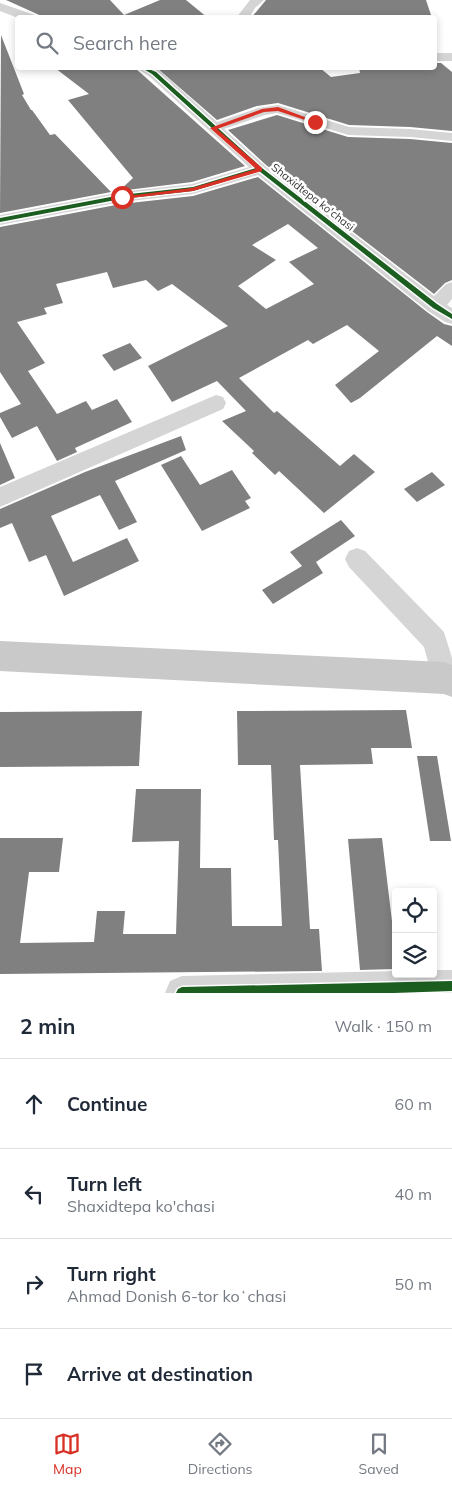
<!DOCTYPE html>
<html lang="en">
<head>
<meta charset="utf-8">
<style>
	:root { --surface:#fff; --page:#f6f6f7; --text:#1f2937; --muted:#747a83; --line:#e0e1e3; --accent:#d93025 }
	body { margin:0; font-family:Mulish,sans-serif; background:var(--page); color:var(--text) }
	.controls { position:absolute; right:15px; bottom:15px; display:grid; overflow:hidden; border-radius:5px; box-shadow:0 2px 8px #0003 }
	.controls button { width:45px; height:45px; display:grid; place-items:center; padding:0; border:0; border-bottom:1px solid var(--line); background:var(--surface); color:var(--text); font:25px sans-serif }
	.stop { position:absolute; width:15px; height:15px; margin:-11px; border:4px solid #d93025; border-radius:50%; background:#fff }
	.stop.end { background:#d93025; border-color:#fff; box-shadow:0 1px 5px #0008 }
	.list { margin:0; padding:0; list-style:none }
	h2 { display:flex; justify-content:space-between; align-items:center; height:65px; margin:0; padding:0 20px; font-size:21px }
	h2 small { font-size:16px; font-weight:400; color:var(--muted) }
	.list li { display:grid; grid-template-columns:32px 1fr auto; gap:15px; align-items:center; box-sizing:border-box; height:90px; padding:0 20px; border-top:1px solid var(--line) }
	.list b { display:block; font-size:19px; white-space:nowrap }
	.list p { margin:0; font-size:16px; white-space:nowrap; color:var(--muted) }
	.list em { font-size:16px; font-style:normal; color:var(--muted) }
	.icon { flex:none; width:28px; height:28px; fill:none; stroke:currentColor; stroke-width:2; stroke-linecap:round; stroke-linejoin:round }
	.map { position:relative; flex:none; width:452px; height:993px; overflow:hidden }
	.search { position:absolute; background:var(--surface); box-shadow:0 2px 8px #0003; left:15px; right:15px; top:15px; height:55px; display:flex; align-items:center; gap:12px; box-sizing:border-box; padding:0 18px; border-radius:5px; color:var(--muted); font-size:19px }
	.sheet { height:425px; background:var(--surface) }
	nav { display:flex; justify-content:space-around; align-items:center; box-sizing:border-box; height:70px; border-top:1px solid var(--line); background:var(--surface); font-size:14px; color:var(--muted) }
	nav a { display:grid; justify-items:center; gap:2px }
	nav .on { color:var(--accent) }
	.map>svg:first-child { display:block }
</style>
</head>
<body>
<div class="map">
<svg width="452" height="993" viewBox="0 0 452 993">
	<rect width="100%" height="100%" fill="#fff"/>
	<g fill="#808080" fill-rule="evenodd">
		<path d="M6 0H110L124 15 160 0H186L208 18H46Z"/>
		<path d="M266 0H426L432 18H251Z"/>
		<path d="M1 35 24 94 22 95 31 110H32L50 135 55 134 111 192 0 213Z"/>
		<path d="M434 63H441L452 72V131L410 127 349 125 278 103 257 106 217 120 157 68H320L331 77 360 73 359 68H434Z"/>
		<path d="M55 68H135L245 166 192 182 119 191 133 178 68 100 89 94Z"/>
		<path d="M277 115 348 137 410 139 452 143V280L445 283 434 294 266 165 228 130Z"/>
		<path d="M258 177 427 312 444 324 452 326V346L437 336 360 398 351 403 335 385 379 351 347 325 313 344 308 340 239 378 274 413 277 411 340 466 354 454 375 472 324 513 279 471 275 475 252 453 254 451 222 421 246 411 217 381 172 402 148 366 228 326 172 284 158 291 146 280 113 288 107 272 56 284 63 303 44 308 47 314 17 322 45 363 28 371 57 414 86 401 92 410 117 399 132 422 75 448 77 452 57 461 37 426 12 438 0 417V413L21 404 0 372V227L121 204 193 196ZM288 224 318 248 289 262 314 284 266 309 238 286 276 260 252 245Z"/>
		<path d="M130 343 142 358 114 371 102 355Z"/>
		<path d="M181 436 186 450 115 481 137 522 119 530 100 495 51 516 73 562 127 538 139 561 64 596 46 555 29 562 12 523 0 528V509L85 472Z"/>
		<path d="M0 443 15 478 0 485Z"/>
		<path d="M181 456 200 485 232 470 251 498 245 501 250 508 202 531 161 465Z"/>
		<path d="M432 472 445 485 417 502 404 489Z"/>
		<path d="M341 520 355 536 316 562 323 573 273 604 262 590 302 566 290 552Z"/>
		<path d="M406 710 412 748H371L373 764 300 765 310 929H319L322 971 0 974V838H63L59 872H29L20 943 94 942 97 911H125L123 934H176L179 841 132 842 136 789H201L200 868H231L232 926H282L278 840H274L271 765H238L237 711Z"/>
		<path d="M142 711 139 766 0 767V712Z"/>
		<path d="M417 756H437L451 841H430Z"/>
		<path d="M382 838 394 938H396V969L360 970 348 839Z"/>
	</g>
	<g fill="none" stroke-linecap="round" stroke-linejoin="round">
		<g fill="#d5d5d5" fill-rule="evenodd">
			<path d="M250 0H264L255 8 249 18H236Z"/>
			<path d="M0 3 35 15 37 18H18L0 11Z"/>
			<rect x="434" y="53" width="18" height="8"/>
			<path d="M137 68H153L159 70 217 122 258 108 278 105 349 127 410 129 452 133V141L410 137 348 135 277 113 265 115 224 129 265 166 434 296 446 284 452 282V299L447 305 452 308V324L445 322 428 311 258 175 193 194 121 202 0 225V215L121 192 192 184 249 167 149 76Z"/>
			<path d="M216 395 223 397 226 403 223 409 0 507V487Z"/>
			<path d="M357 548 365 551 444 632 452 658V688L444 691 435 687 424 647 349 567 345 559 349 551Z"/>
			<path d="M433 970H452V993H165L170 981 182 976 396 971V974H433Z"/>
		</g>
		<path fill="#c9c9c9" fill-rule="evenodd" d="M0 641 444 662 452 665V697L444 694 0 671Z"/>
		<defs>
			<g id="cycleway">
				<path d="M142 68H146L156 72 262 168 437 304 452 314V319L433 308 259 171 193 191 121 199 0 222V218L121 195 193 187 256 168 152 74Z"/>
				<path d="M452 981V991L394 993H176L178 989 182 987Z"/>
			</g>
		</defs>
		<use href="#cycleway" stroke="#fff" stroke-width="3"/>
		<use href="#cycleway" fill="#1b5e20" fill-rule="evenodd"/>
	</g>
	<path fill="#d93025" d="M278 107 318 122 314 123 278 111 264 112 217 129 262 168V171L193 191 122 199 119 197 192 188 256 169 210 128 262 109Z"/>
	<g text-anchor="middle" stroke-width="5" stroke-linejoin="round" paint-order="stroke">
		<g font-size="11" fill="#313131" stroke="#fff">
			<text transform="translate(313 197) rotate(38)" y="4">Shaxidtepa ko'chasi</text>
		</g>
	</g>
</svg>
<div class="controls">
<button><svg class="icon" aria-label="locate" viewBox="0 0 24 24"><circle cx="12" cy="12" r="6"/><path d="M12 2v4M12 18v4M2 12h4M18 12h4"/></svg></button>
<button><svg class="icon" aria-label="layers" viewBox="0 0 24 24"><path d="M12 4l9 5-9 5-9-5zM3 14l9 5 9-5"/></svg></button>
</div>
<div class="stop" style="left:122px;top:197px"></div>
<div class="stop end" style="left:315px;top:122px"></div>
<div class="search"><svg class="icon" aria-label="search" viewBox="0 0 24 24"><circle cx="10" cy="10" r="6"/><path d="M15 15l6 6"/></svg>Search here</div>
</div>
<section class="sheet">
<h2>2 min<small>Walk · 150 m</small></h2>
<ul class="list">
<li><svg class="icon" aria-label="ahead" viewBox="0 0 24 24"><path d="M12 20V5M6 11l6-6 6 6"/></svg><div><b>Continue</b></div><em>60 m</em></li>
<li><svg class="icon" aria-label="left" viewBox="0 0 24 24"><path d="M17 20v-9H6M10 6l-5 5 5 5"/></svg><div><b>Turn left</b><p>Shaxidtepa ko'chasi</p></div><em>40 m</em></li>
<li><svg class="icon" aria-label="right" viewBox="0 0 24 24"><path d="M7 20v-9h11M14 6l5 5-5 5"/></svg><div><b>Turn right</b><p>Ahmad Donish 6-tor koʻchasi</p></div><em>50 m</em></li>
<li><svg class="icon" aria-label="arrive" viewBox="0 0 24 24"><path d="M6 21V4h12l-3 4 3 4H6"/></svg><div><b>Arrive at destination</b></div></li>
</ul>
</section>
<nav>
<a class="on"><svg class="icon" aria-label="map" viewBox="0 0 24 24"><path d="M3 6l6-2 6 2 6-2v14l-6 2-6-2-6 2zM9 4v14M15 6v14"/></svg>Map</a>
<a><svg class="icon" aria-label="directions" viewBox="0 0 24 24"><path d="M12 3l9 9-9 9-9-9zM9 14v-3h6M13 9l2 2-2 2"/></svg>Directions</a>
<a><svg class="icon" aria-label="saved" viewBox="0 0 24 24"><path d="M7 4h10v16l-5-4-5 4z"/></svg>Saved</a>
</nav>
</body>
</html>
